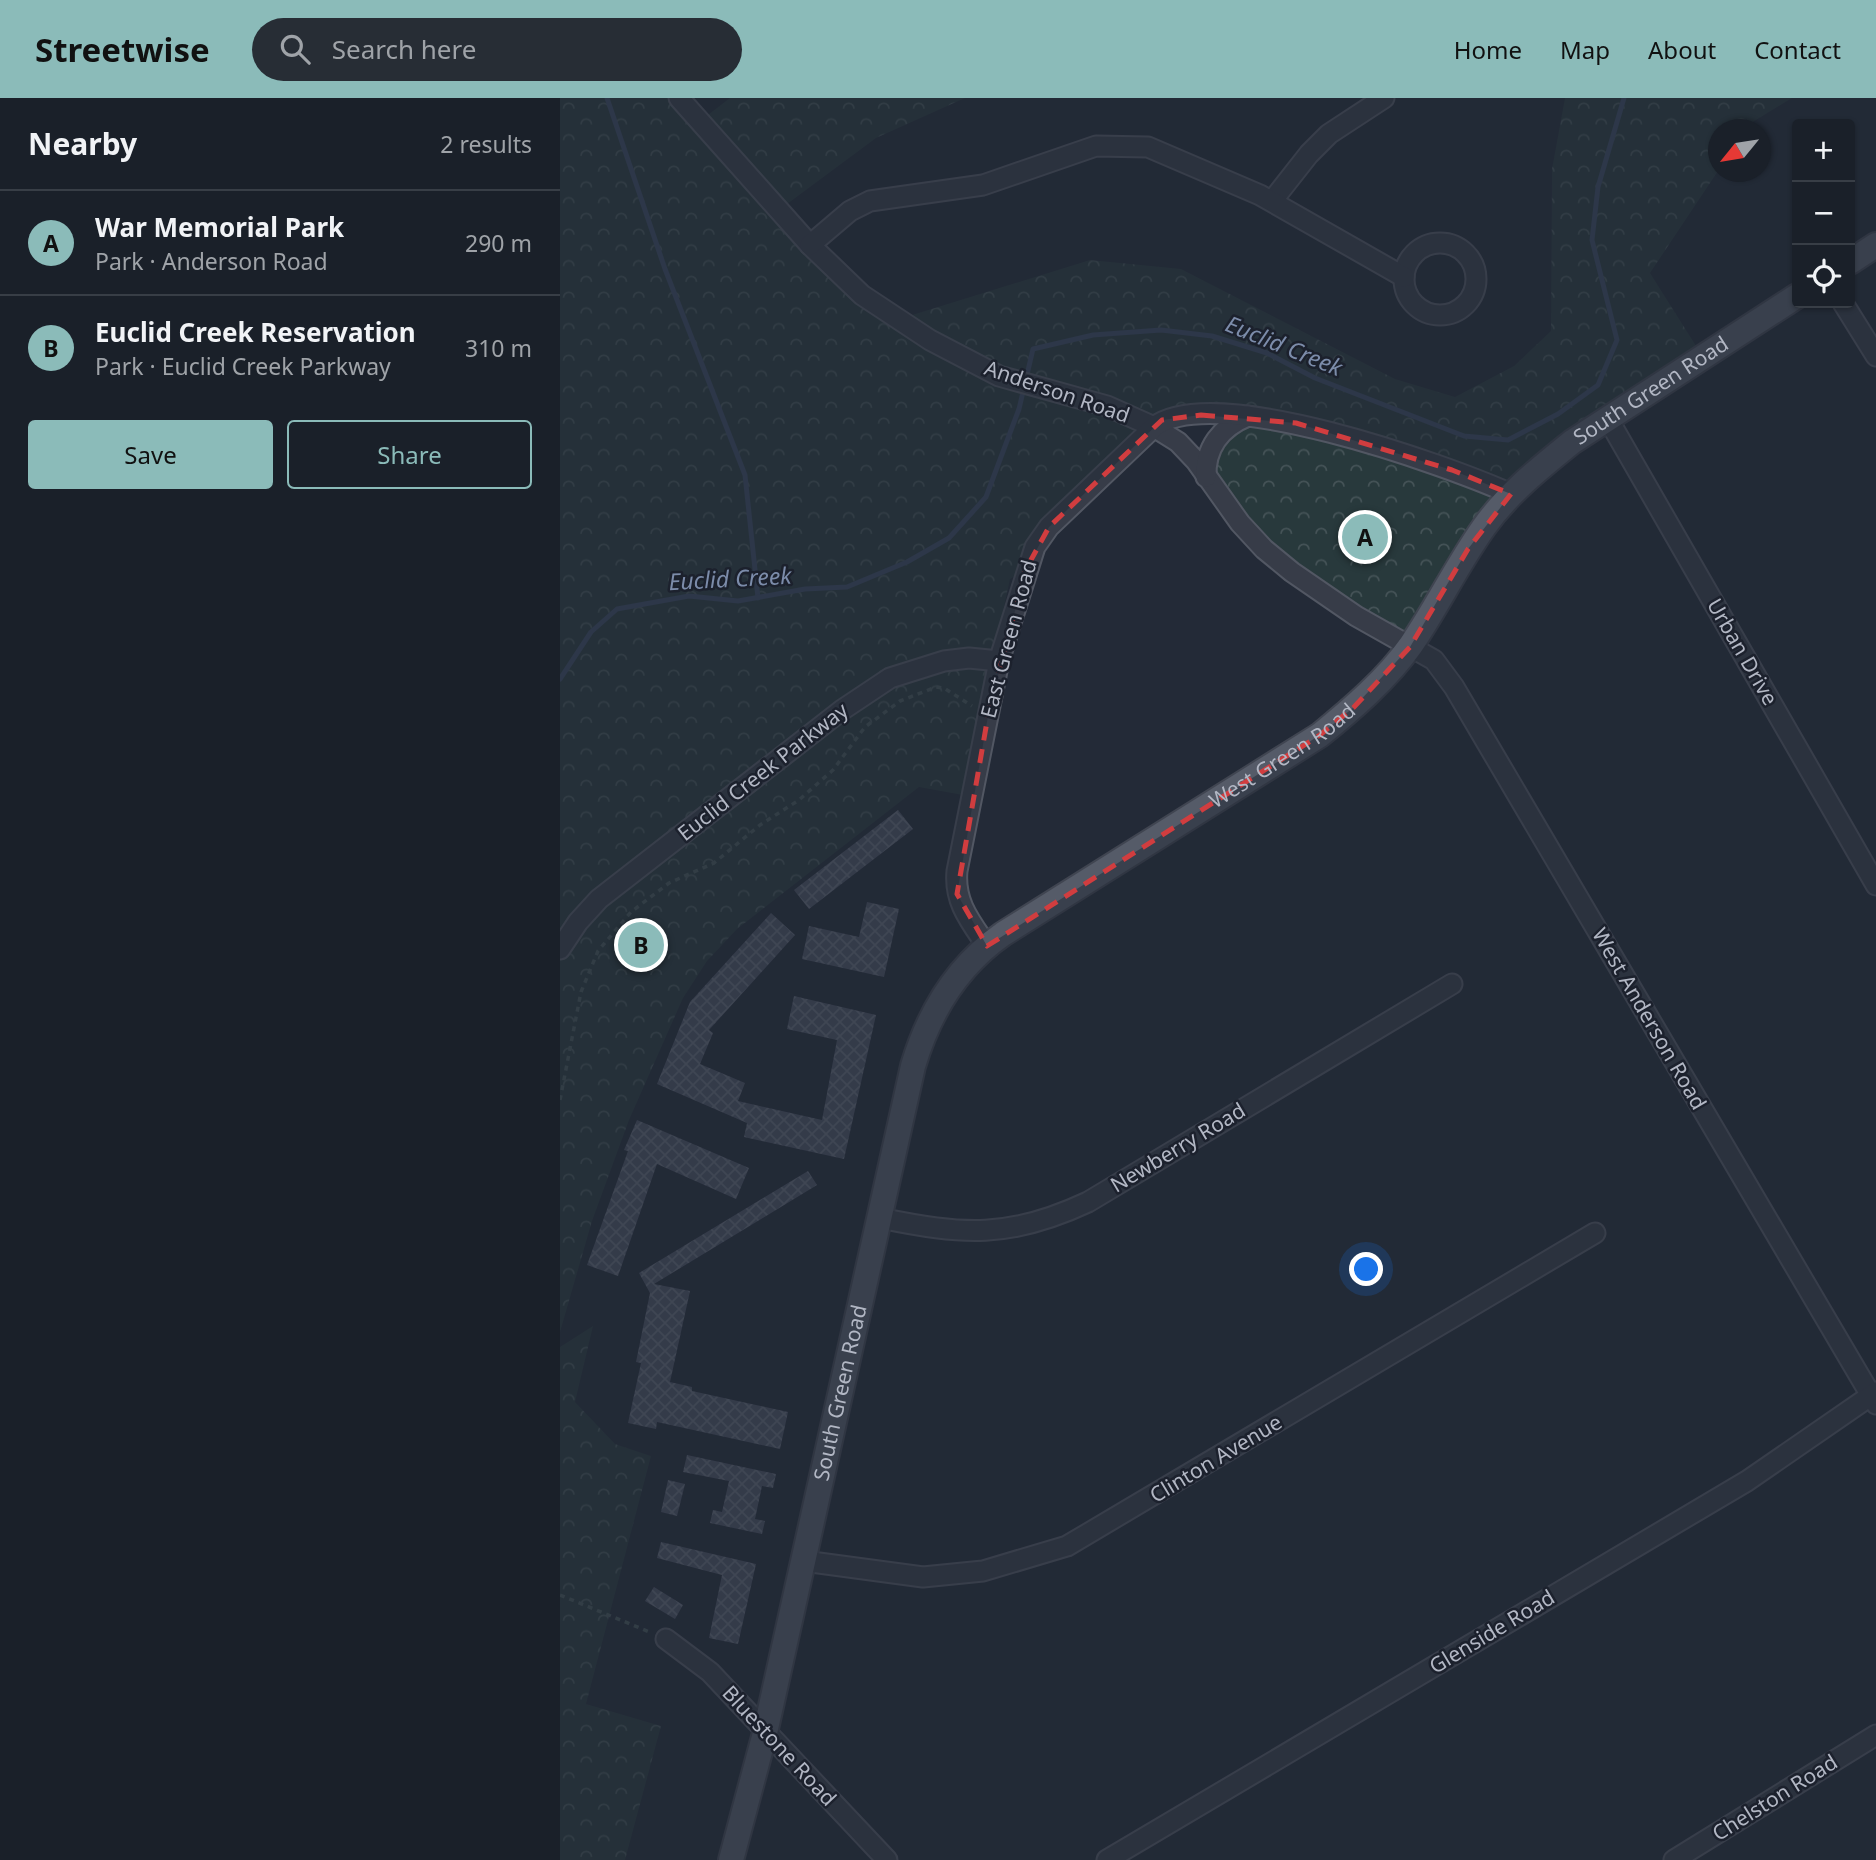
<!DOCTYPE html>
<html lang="en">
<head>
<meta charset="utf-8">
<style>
	:root { --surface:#1a2029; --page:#272d35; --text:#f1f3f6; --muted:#9fa3a8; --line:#383e46; --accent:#8bbbb9 }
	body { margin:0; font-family:"Noto Sans",sans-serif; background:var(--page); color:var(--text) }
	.controls { position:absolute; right:21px; top:21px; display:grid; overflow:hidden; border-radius:7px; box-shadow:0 2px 5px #0004 }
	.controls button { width:63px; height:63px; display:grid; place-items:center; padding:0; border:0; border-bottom:2px solid var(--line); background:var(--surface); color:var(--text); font:35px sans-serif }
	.compass { position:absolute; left:1148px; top:21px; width:63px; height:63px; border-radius:50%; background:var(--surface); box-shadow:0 2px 5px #0004; rotate:240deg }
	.you { position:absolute; left:807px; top:1172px; width:24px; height:24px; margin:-18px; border:5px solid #fff; border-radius:50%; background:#1a73e8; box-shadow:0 0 0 10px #1a73e833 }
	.badge { display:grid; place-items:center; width:46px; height:46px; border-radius:50%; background:var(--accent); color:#111; font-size:23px; font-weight:700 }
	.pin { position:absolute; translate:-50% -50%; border:4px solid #fff; box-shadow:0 2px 7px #0006 }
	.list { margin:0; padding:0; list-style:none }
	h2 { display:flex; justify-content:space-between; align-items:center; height:91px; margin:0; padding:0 28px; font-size:30px }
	h2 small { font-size:23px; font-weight:400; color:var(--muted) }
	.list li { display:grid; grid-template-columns:46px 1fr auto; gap:21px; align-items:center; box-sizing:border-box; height:105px; padding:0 28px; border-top:2px solid var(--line) }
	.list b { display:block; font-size:26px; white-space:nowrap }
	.list p { margin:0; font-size:23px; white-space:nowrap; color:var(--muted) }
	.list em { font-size:23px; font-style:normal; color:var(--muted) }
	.actions { display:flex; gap:14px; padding:21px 28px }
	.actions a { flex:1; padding:16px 0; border:2px solid var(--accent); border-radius:7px; text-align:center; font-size:24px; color:var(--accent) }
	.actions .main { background:var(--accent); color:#111 }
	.icon { flex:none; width:38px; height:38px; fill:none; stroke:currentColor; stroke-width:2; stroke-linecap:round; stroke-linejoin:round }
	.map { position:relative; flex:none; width:1316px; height:1762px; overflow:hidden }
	header { display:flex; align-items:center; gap:42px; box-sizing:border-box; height:98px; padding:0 35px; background:var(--accent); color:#111 }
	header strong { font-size:33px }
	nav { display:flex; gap:38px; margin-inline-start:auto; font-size:24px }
	.search { width:490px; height:63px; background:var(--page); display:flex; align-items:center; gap:18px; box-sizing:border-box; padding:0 24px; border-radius:38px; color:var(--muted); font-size:26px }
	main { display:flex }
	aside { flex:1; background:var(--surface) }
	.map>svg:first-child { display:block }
</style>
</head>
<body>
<header>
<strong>Streetwise</strong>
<div class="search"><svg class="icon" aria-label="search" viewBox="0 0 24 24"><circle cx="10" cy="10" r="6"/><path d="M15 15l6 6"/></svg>Search here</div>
<nav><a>Home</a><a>Map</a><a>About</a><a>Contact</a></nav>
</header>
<main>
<aside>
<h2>Nearby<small>2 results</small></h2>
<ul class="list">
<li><span class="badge">A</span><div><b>War Memorial Park</b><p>Park · Anderson Road</p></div><em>290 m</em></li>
<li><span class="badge">B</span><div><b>Euclid Creek Reservation</b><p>Park · Euclid Creek Parkway</p></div><em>310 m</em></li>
</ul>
<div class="actions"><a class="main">Save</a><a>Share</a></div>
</aside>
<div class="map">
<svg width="1316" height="1762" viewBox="0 0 1316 1762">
	<defs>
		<pattern id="forest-crowns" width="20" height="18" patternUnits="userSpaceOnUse" patternTransform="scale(1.75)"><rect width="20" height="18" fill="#28393c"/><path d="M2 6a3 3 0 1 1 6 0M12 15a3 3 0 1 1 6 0" fill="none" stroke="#455357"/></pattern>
		<pattern id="building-cross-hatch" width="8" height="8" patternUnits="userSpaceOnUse" patternTransform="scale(1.75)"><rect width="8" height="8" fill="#4a5161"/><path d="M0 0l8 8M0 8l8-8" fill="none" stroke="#626876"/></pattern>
	</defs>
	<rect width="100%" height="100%" fill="#232a37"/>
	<g fill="url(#forest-crowns)">
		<path d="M0 0H119L140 23 170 0H405L316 40 219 112 336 222 530 162 621 171 835 281 895 299 954 268 991 233 992 71 1005 0H1232L1191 25 1186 31 1158 32V73L1090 175 1143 259 979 371 850 549 732 474 646 379 678 322 627 317 526 393 466 471 450 481 403 697 359 689 177 831 147 863 123 900 69 1022 32 1123 0 1234Z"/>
		<path d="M33 1228 15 1304 55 1346 91 1358 26 1606 101 1628 65 1762H0V1249Z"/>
	</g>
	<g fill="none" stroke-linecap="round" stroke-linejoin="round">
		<g stroke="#3a475f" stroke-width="5">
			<path d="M47 0 105 171 185 377 198 500"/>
			<path d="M0 581 31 534 57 511 129 498 178 503 245 491 287 489 347 464 389 440 426 399 459 311 473 251 533 237 601 232 652 238 707 255 755 280 904 338 948 342 998 316 1038 287 1057 242 1032 142 1038 89 1064 0"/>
		</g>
	</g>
	<g fill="url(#building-cross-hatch)">
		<path d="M338 712 353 731 249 811 234 792Z"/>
		<path d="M307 804 339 811 324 879 242 861 249 828 299 839Z"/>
		<path d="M211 815 235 837 149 932 153 935 140 966 185 985 178 1003 262 1022 277 942 227 931 234 898 316 917 284 1061 184 1039 187 1025 97 986 130 904Z"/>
		<path d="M77 1022 189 1070 176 1101 97 1066 58 1178 27 1167 68 1053 64 1052Z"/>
		<path d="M248 1073 257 1087 94 1186 130 1193 110 1284 132 1289V1293L228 1314 220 1351 97 1324 96 1331 68 1325 81 1265 76 1264 90 1195 79 1175Z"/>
		<path d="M127 1357 216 1376 213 1390 202 1388 195 1421 205 1423 202 1436 150 1425 153 1412 162 1414 169 1383 123 1374Z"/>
		<path d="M108 1382 125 1386 117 1418 101 1414Z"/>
		<path d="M101 1444 196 1466 178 1546 149 1540 162 1477 97 1460Z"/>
		<path d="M94 1489 123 1507 115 1521 85 1503Z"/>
	</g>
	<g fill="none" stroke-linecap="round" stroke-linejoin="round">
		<defs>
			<g id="minor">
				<path d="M119 0 250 147 302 197 370 242 439 278 547 308 594 329 618 344 636 363 680 425 704 451 732 474 796 518 874 562 894 589 1316 1306"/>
				<path d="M712 103 749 56 769 36 824 0"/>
				<circle cx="880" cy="181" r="36"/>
				<path d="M250 147 290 113 310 103 423 87 536 48 588 49 700 97 844 179"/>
				<path d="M1283 205 1316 258"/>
				<path d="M1048 321 1316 787"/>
				<path d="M646 379C645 350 661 329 688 318"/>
				<path d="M427 848C410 823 394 804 397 773L439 563 475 449 489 429 594 329C653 283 886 367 951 396"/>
				<path d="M0 851 18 824 39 801 282 612 330 580 384 563 409 560 439 563"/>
				<path d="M320 1120C403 1137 449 1141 528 1104L892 886"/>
				<path d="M244 1463 363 1479 423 1473 507 1448 1035 1135"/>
				<path d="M106 1541 150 1574 327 1762"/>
				<path d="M547 1762 1187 1383 1316 1294"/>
				<path d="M1114 1762 1316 1637"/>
			</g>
			<g id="major">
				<path d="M1290 164 1316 147"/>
				<path id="s1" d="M171 1762 205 1635 353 968C369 914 397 868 443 836L760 637C792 611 827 581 851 547 877 509 897 467 924 429 948 395 980 370 1012 344L1237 198"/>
			</g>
		</defs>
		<use href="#minor" stroke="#525763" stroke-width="23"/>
		<use href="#major" stroke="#404551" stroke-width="28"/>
		<g stroke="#455458" stroke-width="3.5" stroke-dasharray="5 5" stroke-linecap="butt">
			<path d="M0 1002 21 894 38 853 71 814 109 785 154 765 200 727 239 702 273 672 305 629 340 603 376 589 384 590 412 608"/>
			<path d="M0 1497 92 1535"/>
		</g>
		<use href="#minor" stroke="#373c48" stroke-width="19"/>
		<use href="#major" stroke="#555b68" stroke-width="24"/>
	</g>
	<path d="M0 0H1316V1762H0ZM641 317 736 325 892 372 951 396 908 451 850 549 794 609 760 637 427 848 397 796 429 612 466 471 489 429 602 322Z" fill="#232a37" fill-opacity=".55" fill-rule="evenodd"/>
	<path fill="none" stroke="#d13d3f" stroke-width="5" stroke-dasharray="14 9" stroke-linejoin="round" d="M641 317 736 325 892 372 951 396 908 451 850 549 794 609 760 637 427 848 397 796 429 612 466 471 489 429 602 322Z"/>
	<g text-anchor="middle" stroke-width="5" stroke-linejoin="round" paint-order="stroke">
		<g font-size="21" fill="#b2b7c4" stroke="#1c212d">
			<text dy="7" stroke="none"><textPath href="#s1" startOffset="1836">South Green Road</textPath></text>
			<text transform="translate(497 294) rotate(19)" y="7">Anderson Road</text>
			<text transform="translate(449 541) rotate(-75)" y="7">East Green Road</text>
			<text transform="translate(1182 554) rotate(60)" y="7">Urban Drive</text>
			<text dy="7" stroke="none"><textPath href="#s1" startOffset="1309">West Green Road</textPath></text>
			<text transform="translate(203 674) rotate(-38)" y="7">Euclid Creek Parkway</text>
			<text transform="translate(1089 921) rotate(60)" y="7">West Anderson Road</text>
			<text transform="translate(618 1050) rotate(-31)" y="7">Newberry Road</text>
			<text dy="7" stroke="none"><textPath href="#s1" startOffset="480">South Green Road</textPath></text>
			<text transform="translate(656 1361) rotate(-31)" y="7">Clinton Avenue</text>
			<text transform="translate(932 1534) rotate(-31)" y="7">Glenside Road</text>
			<text transform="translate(219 1648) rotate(47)" y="7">Bluestone Road</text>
			<text transform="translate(1215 1700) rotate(-32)" y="7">Chelston Road</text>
		</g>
		<g font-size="23" font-style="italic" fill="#7c8caa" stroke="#1c212d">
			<text transform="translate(724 248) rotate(22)" y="8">Euclid Creek</text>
			<text transform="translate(170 481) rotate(-3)" y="8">Euclid Creek</text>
		</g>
	</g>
</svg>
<div class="controls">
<button>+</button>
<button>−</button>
<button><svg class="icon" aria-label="locate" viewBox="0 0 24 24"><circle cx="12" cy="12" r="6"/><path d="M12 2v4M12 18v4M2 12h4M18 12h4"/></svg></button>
</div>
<svg class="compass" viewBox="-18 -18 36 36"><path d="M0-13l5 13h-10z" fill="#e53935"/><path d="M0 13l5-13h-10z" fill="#9fa3a8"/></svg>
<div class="you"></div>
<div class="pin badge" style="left:805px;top:439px">A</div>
<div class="pin badge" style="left:81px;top:847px">B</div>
</div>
</main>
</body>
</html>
